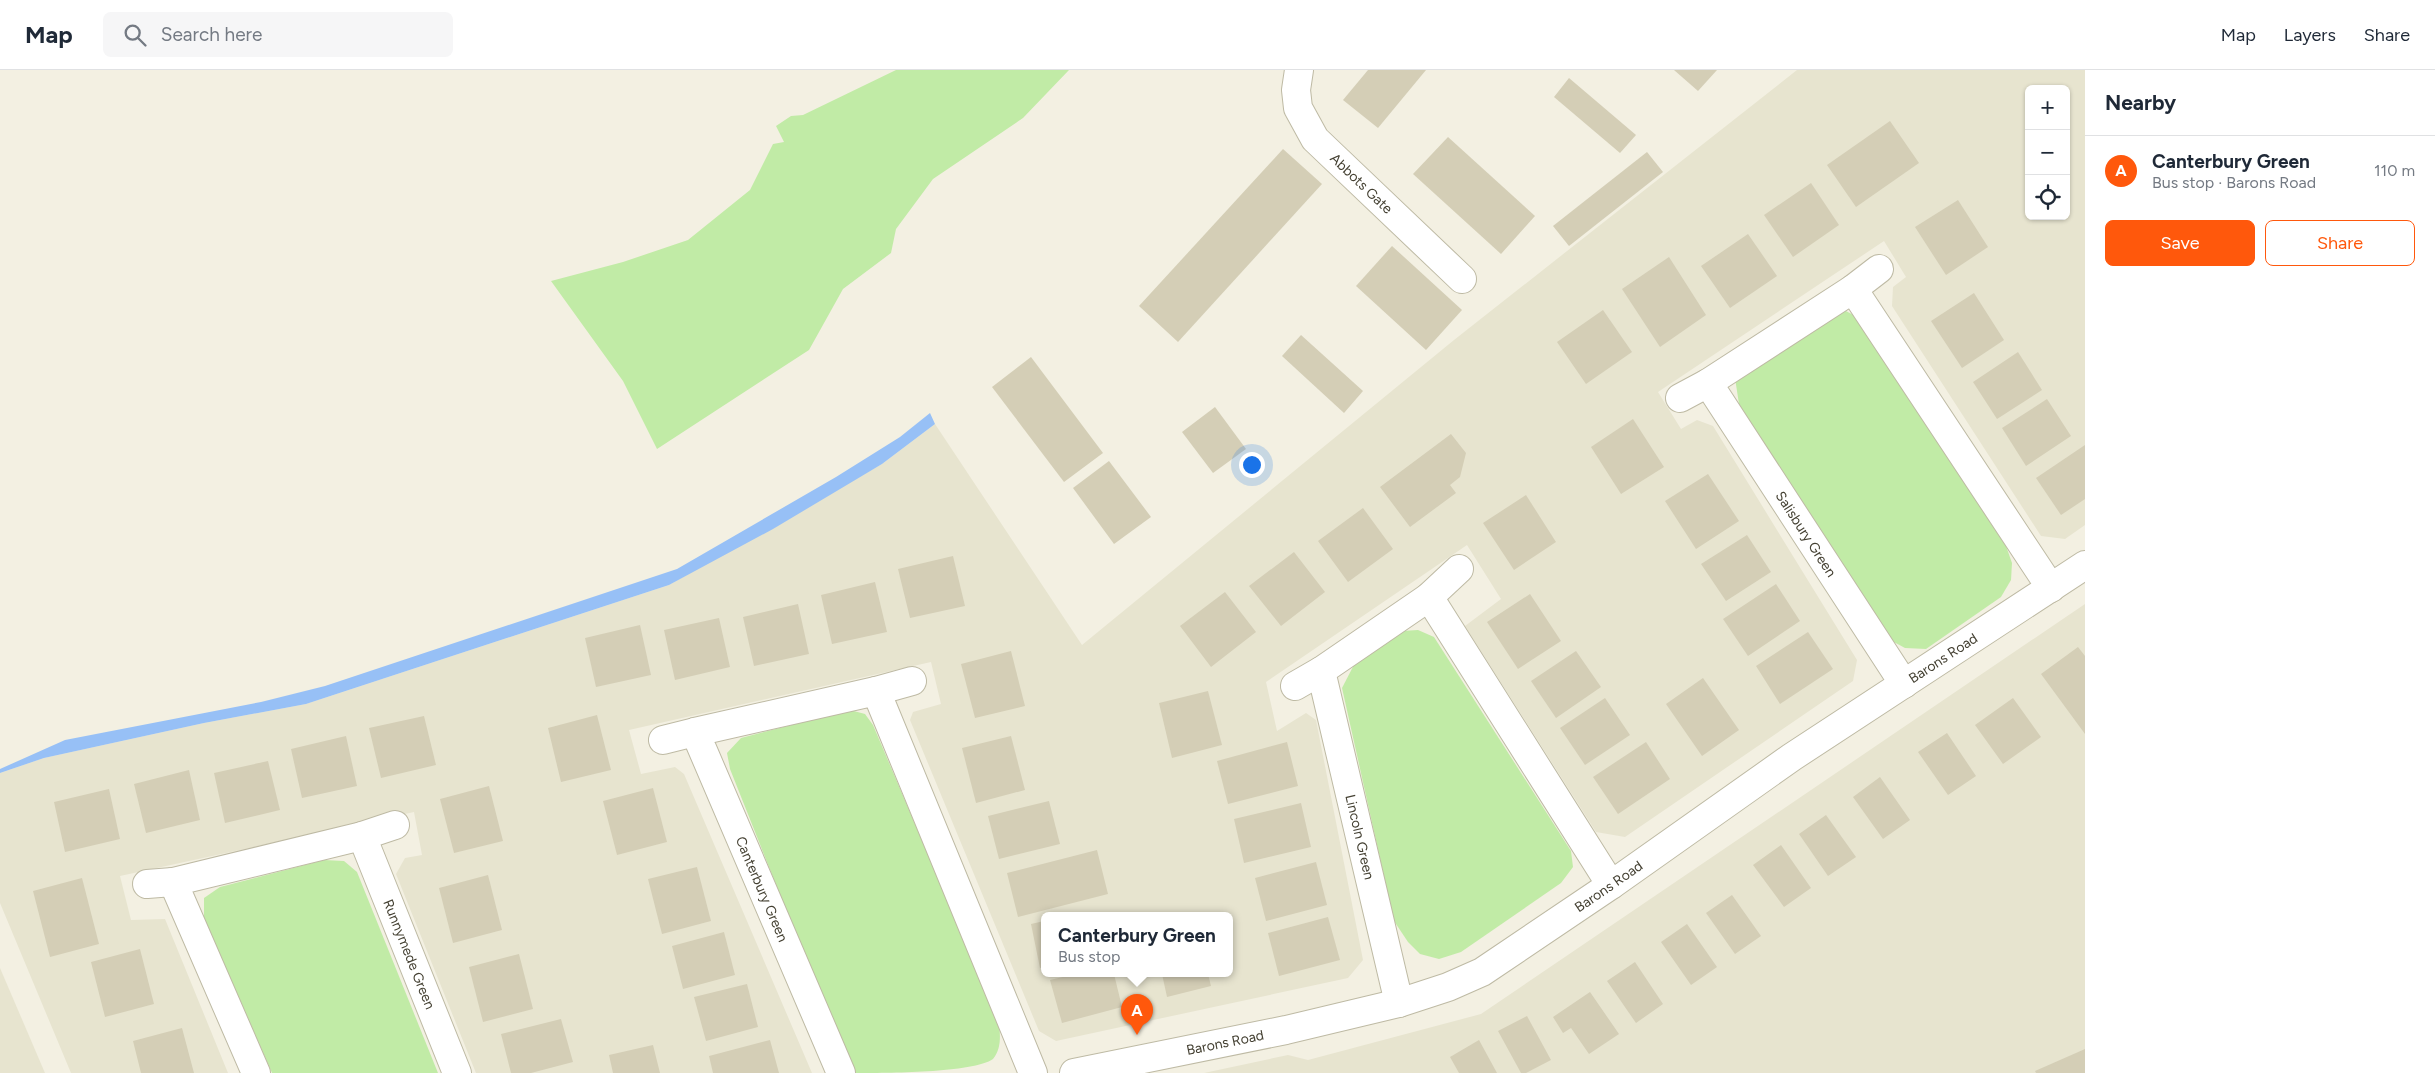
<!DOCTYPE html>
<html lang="en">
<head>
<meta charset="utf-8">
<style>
	:root { --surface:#fff; --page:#f6f6f7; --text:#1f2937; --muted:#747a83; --line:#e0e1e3; --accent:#ff580c }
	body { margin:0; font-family:Figtree,sans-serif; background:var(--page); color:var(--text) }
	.controls { position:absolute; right:15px; top:15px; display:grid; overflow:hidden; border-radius:8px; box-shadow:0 1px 4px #0004 }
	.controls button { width:45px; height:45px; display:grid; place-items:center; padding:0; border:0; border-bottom:1px solid var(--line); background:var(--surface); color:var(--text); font:25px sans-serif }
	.you { position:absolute; left:1251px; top:394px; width:18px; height:18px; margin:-12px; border:4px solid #fff; border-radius:50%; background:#1a73e8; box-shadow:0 0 0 8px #1a73e833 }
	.badge { display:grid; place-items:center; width:32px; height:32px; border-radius:50%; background:var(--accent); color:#fff; font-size:16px; font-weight:700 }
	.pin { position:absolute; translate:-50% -41px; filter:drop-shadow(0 1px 2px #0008) }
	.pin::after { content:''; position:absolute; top:26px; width:18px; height:15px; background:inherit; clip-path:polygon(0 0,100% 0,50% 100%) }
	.popup { position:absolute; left:1041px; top:842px; width:192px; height:65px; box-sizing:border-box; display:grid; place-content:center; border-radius:8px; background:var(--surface); filter:drop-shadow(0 1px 4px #0005); font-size:16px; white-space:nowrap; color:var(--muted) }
	.popup b { font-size:19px; color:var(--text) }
	.popup::after { content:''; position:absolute; left:50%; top:100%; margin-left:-10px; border:10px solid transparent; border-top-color:var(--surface) }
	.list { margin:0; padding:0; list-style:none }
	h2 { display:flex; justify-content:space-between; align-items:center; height:65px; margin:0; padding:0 20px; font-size:21px }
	h2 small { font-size:16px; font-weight:400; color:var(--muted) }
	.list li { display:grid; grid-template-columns:32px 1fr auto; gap:15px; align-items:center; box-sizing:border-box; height:70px; padding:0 20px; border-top:1px solid var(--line) }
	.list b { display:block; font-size:19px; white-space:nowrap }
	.list p { margin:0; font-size:16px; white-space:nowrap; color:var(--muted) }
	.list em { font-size:16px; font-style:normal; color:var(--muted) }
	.actions { display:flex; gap:10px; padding:15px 20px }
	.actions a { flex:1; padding:11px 0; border:1px solid var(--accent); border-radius:8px; text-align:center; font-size:18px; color:var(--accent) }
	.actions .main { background:var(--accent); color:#fff }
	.icon { flex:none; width:28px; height:28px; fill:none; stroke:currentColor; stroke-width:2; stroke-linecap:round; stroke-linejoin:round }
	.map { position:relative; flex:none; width:2085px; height:1003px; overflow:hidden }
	header { display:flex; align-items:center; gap:30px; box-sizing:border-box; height:70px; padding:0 25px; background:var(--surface); border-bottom:1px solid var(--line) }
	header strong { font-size:24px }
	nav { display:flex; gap:28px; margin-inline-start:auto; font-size:18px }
	.search { width:350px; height:45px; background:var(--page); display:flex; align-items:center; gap:12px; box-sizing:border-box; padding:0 18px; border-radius:8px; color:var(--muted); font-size:19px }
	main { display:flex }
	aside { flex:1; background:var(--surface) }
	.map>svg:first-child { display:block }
</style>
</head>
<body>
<header>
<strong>Map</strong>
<div class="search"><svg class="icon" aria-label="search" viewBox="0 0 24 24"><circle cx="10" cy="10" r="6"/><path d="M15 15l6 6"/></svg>Search here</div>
<nav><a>Map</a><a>Layers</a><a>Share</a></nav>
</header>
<main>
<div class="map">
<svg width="2085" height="1003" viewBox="0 0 2085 1003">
	<rect width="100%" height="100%" fill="#f3f0e2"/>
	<g fill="#e7e4cf" fill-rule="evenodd">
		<path d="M1797 0H2085V455L2065 469 2041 466 1892 236 1893 217 1906 207 1884 171 1658 322 1681 359 1697 350 1713 356 1857 590 1853 611 1625 767 1596 762 1465 556 1501 529 1467 475 1266 612 1277 661 1306 643 1316 650 1363 890 1348 908 1056 971 1039 961 910 650 913 642 941 634 931 592 629 660 641 704 675 697 684 704 812 1003H476L396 804 405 788 422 785 414 742 120 806 131 850 165 849 228 1003H71L0 833V703L44 688 204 653 306 634 669 515 882 394 935 354 1082 575 1454 270ZM2029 19H2066V146H2029ZM1044 846H1230V904H1044Z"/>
		<path d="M2085 534V1003H1204L1288 985 1308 990 1481 944Z"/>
		<path d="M0 898 45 1003H0Z"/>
	</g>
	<g fill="#c1eba6">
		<path d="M896 0H1069L1023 48 933 109 896 159 891 183 843 219 809 280 657 379 623 311 551 211 623 192 688 170 750 120 773 74 784 72 776 56 791 46 803 45Z"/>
		<path d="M1844 240 1861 249 2006 476 2012 493 2011 510 2001 527 1926 579 1905 578 1892 571 1879 557 1739 334 1735 308Z"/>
		<path d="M1418 560 1434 567 1571 781 1573 797 1561 813 1461 882 1439 889 1420 884 1408 872 1394 851 1342 618 1357 589 1402 561Z"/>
		<path d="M850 640 865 644 873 655 999 952C1000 964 1002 978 993 989 974 1003 884 1003 856 1003L843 983 730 699 727 683 741 668Z"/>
		<path d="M324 790 344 791 357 802 438 1003H272L204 848V828L220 817Z"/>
	</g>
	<path fill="#97c0f6" d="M930 343 935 354 882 394 773 459 669 515 306 634 204 653 44 688 0 703V699L65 670 261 632 325 616 677 499 836 407 900 367Z"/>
	<g fill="#d4ceb6">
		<path d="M1368 0H1426L1378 58 1343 30Z"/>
		<path d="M1674 0H1717L1698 21Z"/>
		<path d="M1569 8 1636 65 1620 83 1554 27Z"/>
		<path d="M1890 51 1919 93 1856 137 1827 95Z"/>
		<path d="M1448 67 1535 146 1501 184 1413 104Z"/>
		<path d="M1283 79 1322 114 1178 272 1139 236Z"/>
		<path d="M1647 82 1663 102 1569 176 1553 156Z"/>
		<path d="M1811 113 1839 155 1793 187 1764 145Z"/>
		<path d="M1958 130 1988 177 1946 205 1915 157Z"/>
		<path d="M1748 164 1777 206 1730 238 1701 196Z"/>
		<path d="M1392 176 1462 240 1426 280 1356 216Z"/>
		<path d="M1669 187 1706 245 1660 277 1622 219Z"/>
		<path d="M1974 223 2004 270 1962 298 1931 251Z"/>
		<path d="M1603 240 1632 282 1586 314 1557 272Z"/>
		<path d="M1301 265 1363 321 1344 343 1282 286Z"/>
		<path d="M2018 282 2042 320 1997 349 1973 312Z"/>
		<path d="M1031 287 1103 383 1064 412 992 317Z"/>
		<path d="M2047 329 2071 366 2026 396 2002 358Z"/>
		<path d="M1215 337 1246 379 1213 403 1182 362Z"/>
		<path d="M1633 349 1664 397 1621 424 1591 377Z"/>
		<path d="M1451 364 1466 383 1460 407 1450 415 1456 423 1410 457 1380 417Z"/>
		<path d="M2085 375V429L2061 445 2036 408Z"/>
		<path d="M1109 391 1151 447 1114 474 1073 418Z"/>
		<path d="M1708 404 1739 451 1696 479 1665 431Z"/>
		<path d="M1526 425 1556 472 1514 500 1483 453Z"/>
		<path d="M1363 438 1393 479 1348 512 1318 471Z"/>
		<path d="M1747 465 1771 502 1726 531 1701 494Z"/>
		<path d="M1294 482 1325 522 1281 556 1249 516Z"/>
		<path d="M953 486 965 536 910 548 898 499Z"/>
		<path d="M875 512 887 562 832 574 821 525Z"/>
		<path d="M1776 514 1800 551 1748 586 1723 549Z"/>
		<path d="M1225 522 1256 562 1211 597 1180 556Z"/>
		<path d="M1530 524 1561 571 1518 599 1487 552Z"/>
		<path d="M798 534 809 584 754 596 743 547Z"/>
		<path d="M719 548 730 597 675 610 664 560Z"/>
		<path d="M640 555 651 605 596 617 585 568Z"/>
		<path d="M1808 562 1833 599 1780 634 1756 596Z"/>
		<path d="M2078 577 2085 586V664L2041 604Z"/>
		<path d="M1011 581 1025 636 975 648 961 594Z"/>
		<path d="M1576 581 1601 617 1556 648 1531 611Z"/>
		<path d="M1703 608 1739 660 1702 686 1666 634Z"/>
		<path d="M1208 621 1222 675 1172 688 1159 633Z"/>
		<path d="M1605 628 1630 665 1585 695 1560 658Z"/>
		<path d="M2013 628 2041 667 2003 694 1975 655Z"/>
		<path d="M597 645 611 700 561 712 548 658Z"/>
		<path d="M424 646 436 695 381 708 369 658Z"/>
		<path d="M1947 663 1976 706 1948 725 1918 682Z"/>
		<path d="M346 666 357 716 302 728 291 679Z"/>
		<path d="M1011 666 1025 720 976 733 962 678Z"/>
		<path d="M1287 672 1298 716 1228 734 1217 691Z"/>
		<path d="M1646 672 1670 709 1618 744 1593 707Z"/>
		<path d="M268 691 280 740 225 753 214 703Z"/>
		<path d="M189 700 200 750 146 763 134 714Z"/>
		<path d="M1880 707 1910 750 1883 769 1853 727Z"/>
		<path d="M489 716 503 771 454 783 440 729Z"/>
		<path d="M653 718 667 772 617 785 603 731Z"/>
		<path d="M109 719 120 769 65 782 54 732Z"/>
		<path d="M1049 731 1060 774 999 789 988 746Z"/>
		<path d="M1301 733 1311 777 1244 793 1234 749Z"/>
		<path d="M1826 745 1856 787 1828 806 1799 764Z"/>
		<path d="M1781 775 1811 818 1784 837 1753 795Z"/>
		<path d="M1097 780 1108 824 1018 847 1007 803Z"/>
		<path d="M1316 792 1327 835 1266 851 1255 808Z"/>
		<path d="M697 797 711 851 662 864 648 809Z"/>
		<path d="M488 805 502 860 453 873 439 818Z"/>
		<path d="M82 808 99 874 50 887 33 821Z"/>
		<path d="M1732 825 1761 866 1735 884 1706 843Z"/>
		<path d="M1328 847 1340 890 1279 906 1268 863Z"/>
		<path d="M1044 851V897L1040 898 1031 854Z"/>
		<path d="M1687 854 1717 897 1691 915 1661 872Z"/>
		<path d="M724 862 735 905 683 919 672 876Z"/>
		<path d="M140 879 154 934 105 947 91 892Z"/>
		<path d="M519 884 533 939 483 952 469 897Z"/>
		<path d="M1635 892 1663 934 1636 953 1607 911Z"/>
		<path d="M1075 904H1114L1122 937 1062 953 1050 910Z"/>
		<path d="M1162 904H1208L1211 916 1167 927Z"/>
		<path d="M747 914 758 957 706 971 694 927Z"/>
		<path d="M1590 922 1619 964 1589 984 1571 958 1563 963 1553 947Z"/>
		<path d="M1527 946 1551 990 1526 1003H1521L1498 961Z"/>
		<path d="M561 949 573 992 531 1003H511L501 964Z"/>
		<path d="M182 958 194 1003H141L133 971Z"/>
		<path d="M770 970 779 1003H713L709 986Z"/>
		<path d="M1479 970 1497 1003H1459L1450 987Z"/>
		<path d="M653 975 660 1003H613L609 985Z"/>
		<path d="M2085 979V1003H2036L2035 1001Z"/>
	</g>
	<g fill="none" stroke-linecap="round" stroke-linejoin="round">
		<defs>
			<g id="minor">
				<path id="s1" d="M1299 0 1296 20 1298 38 1315 69 1462 209"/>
				<path d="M1853 219 1879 199"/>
				<path d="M1680 328 1708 313"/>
				<path d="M1429 527 1459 499"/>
				<path d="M1904 614 1708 313 1853 219 2051 518"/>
				<path d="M1295 616 1321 601"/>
				<path d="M876 621 912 611"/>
				<path d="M663 670 695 662"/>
				<path d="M362 766 395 755"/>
				<path d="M147 814 173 812"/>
				<path d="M1399 933 1321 601 1429 527 1611 815"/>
				<path id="s2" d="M256 1003 173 812 362 766 457 1003"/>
				<path d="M841 1003 695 662 876 621 1033 1003"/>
				<path id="s3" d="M1074 1003 1286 960 1399 933 1448 917 1482 902 1611 815 1792 687 2085 495"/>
			</g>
		</defs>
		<use href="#minor" stroke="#bebaa4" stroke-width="30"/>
		<use href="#minor" stroke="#fff" stroke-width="28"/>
	</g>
	<g text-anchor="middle" stroke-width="4" stroke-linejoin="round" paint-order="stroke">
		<g font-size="14" fill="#444032" stroke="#fff">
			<text dy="5" stroke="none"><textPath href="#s1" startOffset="138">Abbots Gate</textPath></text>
			<text transform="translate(1806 464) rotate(57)" y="5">Salisbury Green</text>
			<text dy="5" stroke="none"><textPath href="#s3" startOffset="979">Barons Road</textPath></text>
			<text transform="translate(1360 767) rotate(77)" y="5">Lincoln Green</text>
			<text dy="5" stroke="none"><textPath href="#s3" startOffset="574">Barons Road</textPath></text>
			<text transform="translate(762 819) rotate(67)" y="5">Canterbury Green</text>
			<text dy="5" stroke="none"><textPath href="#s2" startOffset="530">Runnymede Green</textPath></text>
			<text dy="5" stroke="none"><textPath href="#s3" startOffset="154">Barons Road</textPath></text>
		</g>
	</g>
</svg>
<div class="controls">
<button>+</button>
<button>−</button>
<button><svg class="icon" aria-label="locate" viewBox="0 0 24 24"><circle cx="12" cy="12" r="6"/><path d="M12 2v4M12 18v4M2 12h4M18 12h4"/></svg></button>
</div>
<div class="you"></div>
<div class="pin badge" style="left:1137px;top:965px">A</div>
<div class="popup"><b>Canterbury Green</b>Bus stop</div>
</div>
<aside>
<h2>Nearby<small></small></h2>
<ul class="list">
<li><span class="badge">A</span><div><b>Canterbury Green</b><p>Bus stop · Barons Road</p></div><em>110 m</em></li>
</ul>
<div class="actions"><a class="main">Save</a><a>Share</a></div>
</aside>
</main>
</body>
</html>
